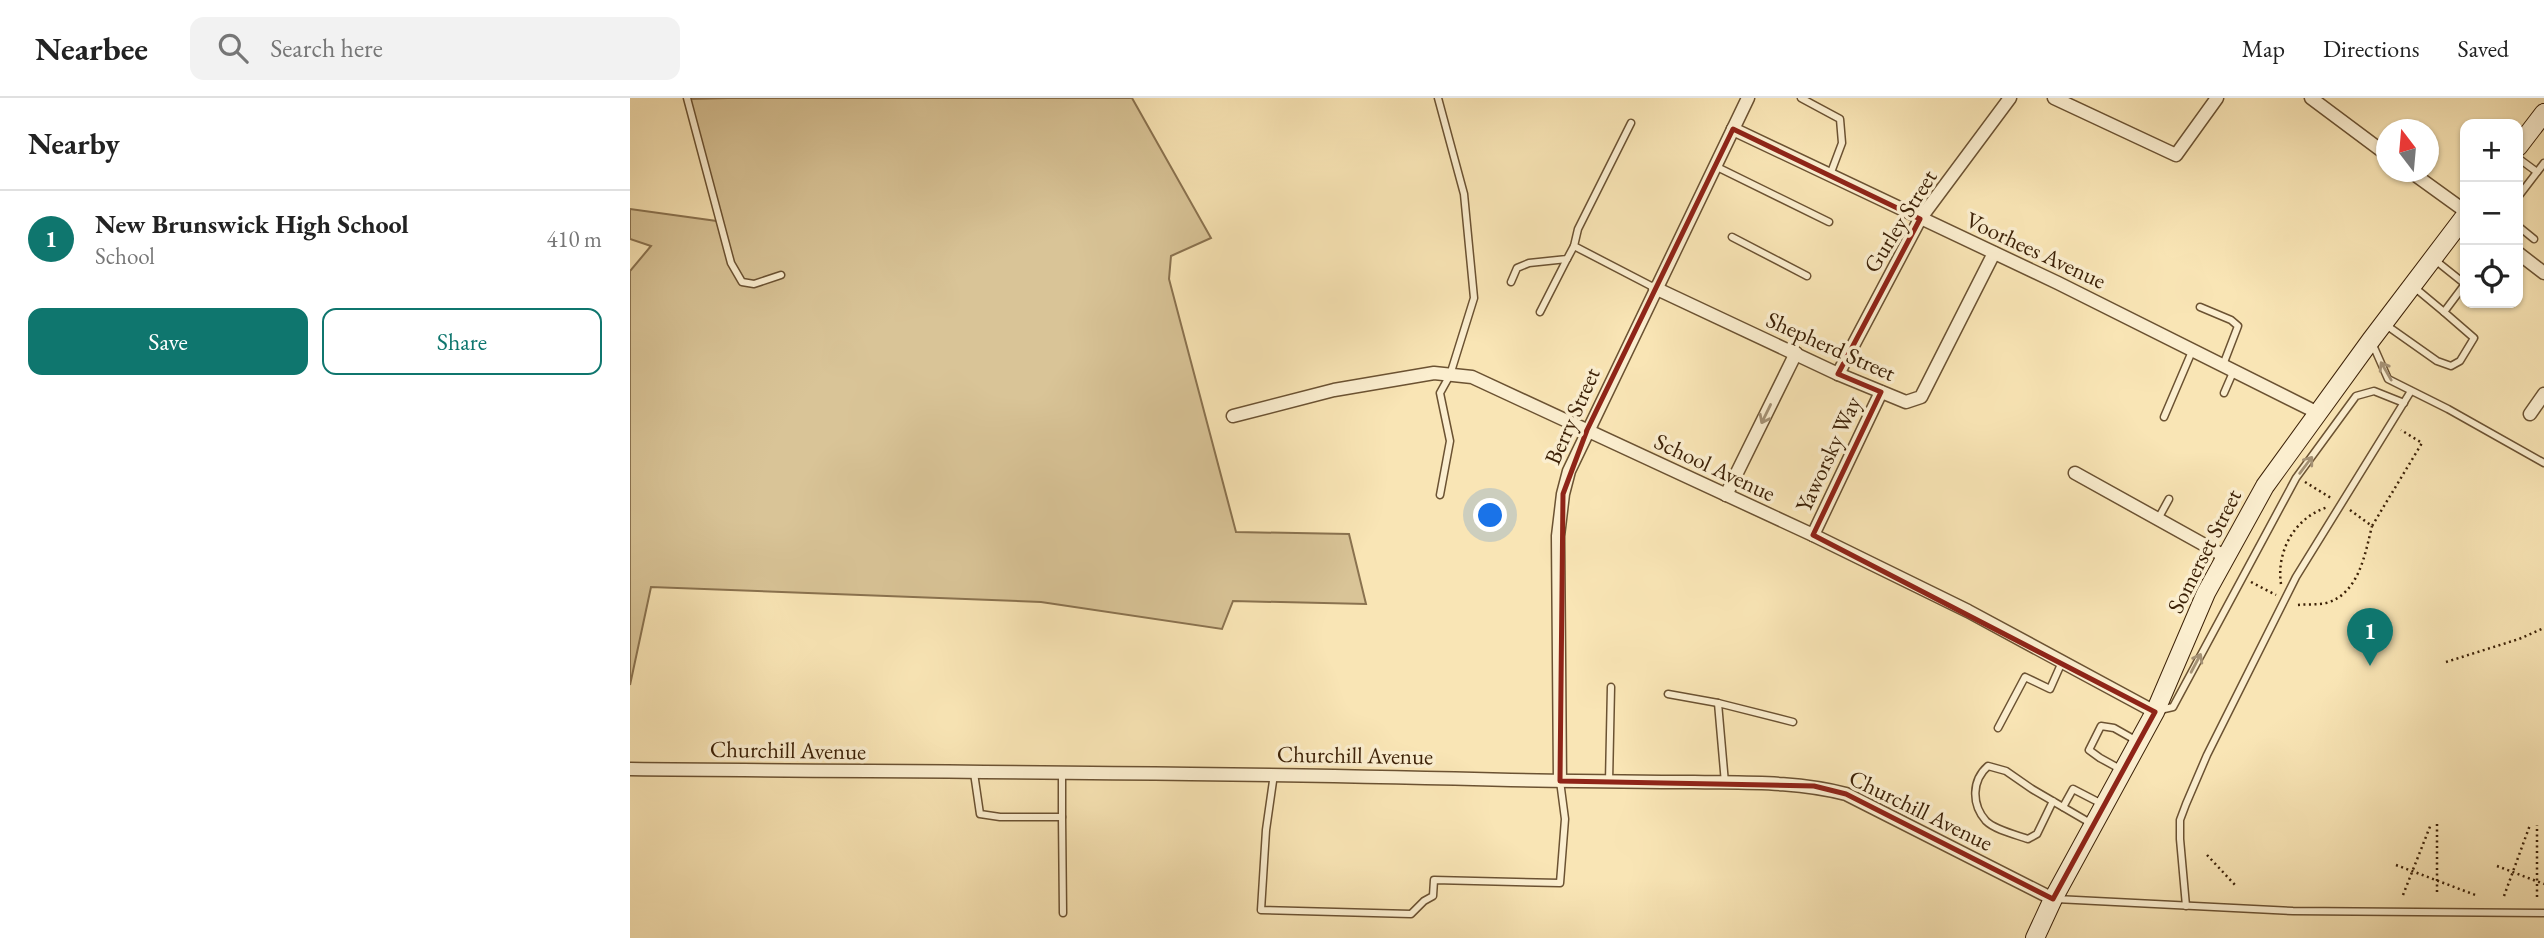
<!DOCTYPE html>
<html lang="en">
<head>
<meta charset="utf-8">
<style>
	:root { --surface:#fff; --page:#f2f2f2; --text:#222; --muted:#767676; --line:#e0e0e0; --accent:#0f766e }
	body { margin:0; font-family:"EB Garamond",serif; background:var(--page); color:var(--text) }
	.controls { position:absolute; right:21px; top:21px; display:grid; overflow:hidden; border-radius:14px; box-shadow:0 2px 5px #0004 }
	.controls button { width:63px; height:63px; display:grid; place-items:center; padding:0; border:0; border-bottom:2px solid var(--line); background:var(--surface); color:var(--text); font:35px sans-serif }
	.compass { position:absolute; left:1746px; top:21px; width:63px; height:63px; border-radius:50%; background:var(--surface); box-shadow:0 2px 5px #0004; rotate:344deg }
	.you { position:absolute; left:861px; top:418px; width:24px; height:24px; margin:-18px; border:5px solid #fff; border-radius:50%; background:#1a73e8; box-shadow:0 0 0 10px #1a73e833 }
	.badge { display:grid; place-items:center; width:46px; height:46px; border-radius:50%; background:var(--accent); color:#fff; font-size:23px; font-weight:700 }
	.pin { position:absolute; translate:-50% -58px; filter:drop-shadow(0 2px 4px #0008) }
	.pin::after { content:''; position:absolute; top:37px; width:24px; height:21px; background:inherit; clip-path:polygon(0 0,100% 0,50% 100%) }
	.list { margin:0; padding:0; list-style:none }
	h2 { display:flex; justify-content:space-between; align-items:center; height:91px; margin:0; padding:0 28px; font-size:30px }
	h2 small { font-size:23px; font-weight:400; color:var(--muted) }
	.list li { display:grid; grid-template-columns:46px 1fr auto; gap:21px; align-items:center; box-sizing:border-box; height:98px; padding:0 28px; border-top:2px solid var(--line) }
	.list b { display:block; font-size:26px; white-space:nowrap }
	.list p { margin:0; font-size:23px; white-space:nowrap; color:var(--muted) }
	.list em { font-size:23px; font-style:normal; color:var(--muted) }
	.actions { display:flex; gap:14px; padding:21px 28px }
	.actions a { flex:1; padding:16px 0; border:2px solid var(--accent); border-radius:14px; text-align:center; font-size:24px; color:var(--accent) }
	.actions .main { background:var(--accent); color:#fff }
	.icon { flex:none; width:38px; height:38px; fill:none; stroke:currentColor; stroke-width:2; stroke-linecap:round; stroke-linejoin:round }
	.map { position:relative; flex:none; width:1914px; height:840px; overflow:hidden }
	header { display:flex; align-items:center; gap:42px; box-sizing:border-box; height:98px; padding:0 35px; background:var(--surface); border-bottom:2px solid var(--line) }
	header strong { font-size:33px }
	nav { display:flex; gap:38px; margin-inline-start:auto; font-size:24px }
	.search { width:490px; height:63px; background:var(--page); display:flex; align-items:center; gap:18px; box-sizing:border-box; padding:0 24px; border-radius:14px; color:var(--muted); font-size:26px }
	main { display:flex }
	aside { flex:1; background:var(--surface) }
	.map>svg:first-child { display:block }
</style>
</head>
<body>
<header>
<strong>Nearbee</strong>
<div class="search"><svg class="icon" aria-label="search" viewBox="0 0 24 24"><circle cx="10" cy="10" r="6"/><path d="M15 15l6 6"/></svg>Search here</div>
<nav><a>Map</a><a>Directions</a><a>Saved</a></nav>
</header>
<main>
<aside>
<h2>Nearby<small></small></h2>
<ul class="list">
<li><span class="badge">1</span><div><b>New Brunswick High School</b><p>School</p></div><em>410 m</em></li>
</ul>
<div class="actions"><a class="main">Save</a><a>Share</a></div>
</aside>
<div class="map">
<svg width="1914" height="840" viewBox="0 0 1914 840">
	<rect width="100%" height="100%" fill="#f9e5b5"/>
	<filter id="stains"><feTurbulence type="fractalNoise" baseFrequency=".00286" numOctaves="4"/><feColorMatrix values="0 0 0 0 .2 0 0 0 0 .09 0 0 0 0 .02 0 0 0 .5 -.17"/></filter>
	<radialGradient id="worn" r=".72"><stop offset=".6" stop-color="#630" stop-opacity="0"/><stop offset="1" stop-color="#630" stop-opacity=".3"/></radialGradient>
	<path fill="#d9c497" stroke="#8a724f" stroke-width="2" d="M98 0H502L581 140 541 158 539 181 606 434 719 436 736 506 603 503 592 531 411 504 21 489 0 587V173L21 148 0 141V111L87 123 57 1Z"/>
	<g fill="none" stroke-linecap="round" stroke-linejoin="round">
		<defs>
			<g id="lane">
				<path d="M57 0 101 165 112 184 124 186 151 177"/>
				<path d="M808 0 834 96 844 200 820 277 810 295 820 343 810 397"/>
				<path d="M1171 0 1210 21 1212 45 1200 77"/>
				<path d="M1001 25 948 131 944 148 1025 190"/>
				<path d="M1888 60 1907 74"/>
				<path d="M1085 68 1199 124"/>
				<path d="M1888 99 1914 65"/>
				<path d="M1888 128 1904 141"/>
				<path d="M1102 139 1177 178"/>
				<path d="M881 184 887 170 899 165 937 161 944 148"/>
				<path d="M1784 189 1814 214 1835 186 1805 162"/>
				<path d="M1570 209 1601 222 1608 228 1593 267"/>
				<path d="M910 214 937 161"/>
				<path d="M1756 227 1807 263 1821 268 1830 263 1844 240 1814 214"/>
				<path d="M1743 247 1758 281 1818 311 1914 365"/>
				<path d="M1594 295 1604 272"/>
				<path d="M1534 319 1563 251"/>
				<path d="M1528 421 1539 401"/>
				<path d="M1038 596 1088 605 1163 624"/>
				<path d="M1088 605 1095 685"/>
				<path d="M1530 612 1543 609 1666 380 1726 298 1744 293 1774 305"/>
				<path d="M1368 630 1395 579 1420 591 1432 564"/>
				<path d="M1492 672 1470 660 1459 652 1471 628 1484 630 1507 643"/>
				<path d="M344 675 350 716 370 719H432V676"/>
				<path d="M644 676 636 732 631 812 781 816 794 803 803 798 804 782 930 785 935 721 930 683"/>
				<path d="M979 684 981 589"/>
				<path d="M1423 703 1407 736 1398 741C1387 737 1365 732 1356 723 1341 706 1342 682 1358 668L1376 673 1402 691 1462 726"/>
				<path d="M1433 709 1443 691 1472 706"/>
				<path d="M432 719 433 815"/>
				<path d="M1426 801 1663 813 1914 815"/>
				<path d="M1556 808 1550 741V722L1556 706 1577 657 1666 479 1781 293"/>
			</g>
			<g id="street">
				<path d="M1424 0 1546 57 1587 0"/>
				<path d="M1681 0 1756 56"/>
				<path d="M1103 31 1428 185 1688 315"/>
				<path d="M1781 74 1835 113"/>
				<path d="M1888 155 1914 175"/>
				<path d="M1025 190 1208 276 1276 304 1291 299 1364 155"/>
				<path d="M1208 276 1290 121 1380 0"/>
				<path d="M1900 316 1914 296"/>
				<path d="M603 318 704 292 804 275 842 279 1183 437 1338 513 1525 614"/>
				<path d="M1445 375 1589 455 1593 462"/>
				<path d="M1096 397 1166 255"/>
				<path d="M1183 437 1251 294"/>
				<path d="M0 671C294 674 587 674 881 682 942 683 1003 684 1064 684 1116 685 1166 683 1216 696L1423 801"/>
				<path d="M930 683 928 438 933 396 939 373 1118 0"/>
			</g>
			<g id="secondary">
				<path d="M1888 49 1914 15"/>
				<path d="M1405 840 1423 801 1525 614 1576 495 1635 388 1741 242 1835 118"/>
			</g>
		</defs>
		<use href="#lane" stroke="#6b5232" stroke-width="9"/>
		<use href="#street" stroke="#6b5232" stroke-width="15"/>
		<use href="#secondary" stroke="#3c2107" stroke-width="20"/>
		<g stroke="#3c2107" stroke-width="2.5" stroke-dasharray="2 3.5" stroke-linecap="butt">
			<path d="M1675 384 1701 400"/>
			<path d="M1720 412 1742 428 1792 345 1771 332"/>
			<path d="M1621 484 1646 497"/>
			<path d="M1651 486C1646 453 1665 419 1698 409"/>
			<path d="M1668 507C1677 506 1687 507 1696 505 1729 496 1735 456 1742 428"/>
			<path d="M1816 564 1889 541 1914 530"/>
			<path d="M1807 726V797"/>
			<path d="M1577 757 1607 789"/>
			<path d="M1766 767 1848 798"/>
			<path d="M1867 768 1914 786"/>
			<path d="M1773 797 1801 726"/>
			<path d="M1874 798 1900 727"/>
			<path d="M1907 799V727"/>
		</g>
		<use href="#lane" stroke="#fbeecf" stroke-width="6"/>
		<use href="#street" stroke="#fbeecf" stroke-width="12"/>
		<use href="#secondary" stroke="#fbeecf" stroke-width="18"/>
	</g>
	<defs><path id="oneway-shaft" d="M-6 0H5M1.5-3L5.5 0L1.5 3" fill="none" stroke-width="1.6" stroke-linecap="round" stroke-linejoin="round" transform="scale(1.75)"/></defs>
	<g stroke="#a59275">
		<use href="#oneway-shaft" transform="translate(1756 273) rotate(-120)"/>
		<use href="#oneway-shaft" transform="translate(1136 316) rotate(116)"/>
		<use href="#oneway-shaft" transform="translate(1676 367) rotate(-53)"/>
		<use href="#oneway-shaft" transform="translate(1566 565) rotate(-62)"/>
	</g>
	<path fill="none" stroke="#8f2418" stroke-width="5" stroke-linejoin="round" d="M1103 31 1290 121 1208 276 1251 294 1183 437 1525 614 1423 801 1216 696 1184 688 930 683 933 396 957 332Z"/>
	<g text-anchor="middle" stroke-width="7" stroke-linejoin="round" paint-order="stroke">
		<g font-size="23" fill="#3c2107" stroke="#fbeecf">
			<text transform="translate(1270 123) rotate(-58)" y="8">Gurley Street</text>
			<text transform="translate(1406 152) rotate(25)" y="8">Voorhees Avenue</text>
			<text transform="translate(1201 248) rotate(24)" y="8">Shepherd Street</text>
			<text transform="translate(942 318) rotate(-66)" y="8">Berry Street</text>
			<text transform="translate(1198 356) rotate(-65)" y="8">Yaworsky Way</text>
			<text transform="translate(1085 369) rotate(25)" y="8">School Avenue</text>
			<text transform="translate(1574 453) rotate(-63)" y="8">Somerset Street</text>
			<text transform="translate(158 652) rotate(1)" y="8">Churchill Avenue</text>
			<text transform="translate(725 657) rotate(1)" y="8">Churchill Avenue</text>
			<text transform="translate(1291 712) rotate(26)" y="8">Churchill Avenue</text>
		</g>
	</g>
	<rect width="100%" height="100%" filter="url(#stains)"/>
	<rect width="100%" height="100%" fill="url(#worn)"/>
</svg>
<div class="controls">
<button>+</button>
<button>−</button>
<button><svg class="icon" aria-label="locate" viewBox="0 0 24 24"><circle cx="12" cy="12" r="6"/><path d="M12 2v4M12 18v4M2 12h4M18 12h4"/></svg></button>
</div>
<svg class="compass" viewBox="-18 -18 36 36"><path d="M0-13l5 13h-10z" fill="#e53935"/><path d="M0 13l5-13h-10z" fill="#767676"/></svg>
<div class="you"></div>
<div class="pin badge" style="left:1740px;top:568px">1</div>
</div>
</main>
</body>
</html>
